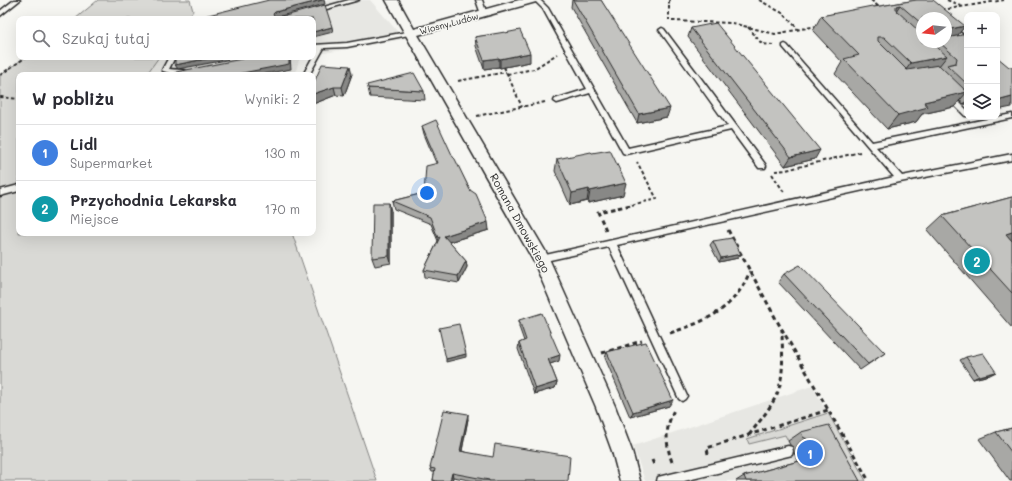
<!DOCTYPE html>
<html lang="pl">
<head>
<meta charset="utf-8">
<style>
	:root { --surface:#fff; --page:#f7f7f7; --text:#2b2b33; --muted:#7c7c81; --line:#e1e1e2; --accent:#0b8043 }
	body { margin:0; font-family:Mali,sans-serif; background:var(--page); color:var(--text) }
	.controls { position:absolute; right:12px; top:12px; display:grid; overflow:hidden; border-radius:8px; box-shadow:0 4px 16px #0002 }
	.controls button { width:36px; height:36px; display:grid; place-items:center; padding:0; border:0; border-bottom:1px solid var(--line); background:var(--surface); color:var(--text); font:20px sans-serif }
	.compass { position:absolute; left:916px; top:12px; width:36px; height:36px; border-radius:50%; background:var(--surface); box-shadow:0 4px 16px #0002; rotate:256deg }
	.you { position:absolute; left:427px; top:193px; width:14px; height:14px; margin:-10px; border:3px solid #fff; border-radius:50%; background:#1a73e8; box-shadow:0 0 0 6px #1a73e833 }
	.badge { display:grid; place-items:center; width:26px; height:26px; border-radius:50%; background:var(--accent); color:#fff; font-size:13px; font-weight:700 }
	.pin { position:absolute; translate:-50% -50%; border:2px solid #fff; box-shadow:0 1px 4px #0006 }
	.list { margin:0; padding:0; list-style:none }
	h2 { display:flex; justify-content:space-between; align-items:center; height:52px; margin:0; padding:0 16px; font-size:17px }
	h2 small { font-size:13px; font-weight:400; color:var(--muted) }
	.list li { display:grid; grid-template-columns:26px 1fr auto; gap:12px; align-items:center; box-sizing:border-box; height:56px; padding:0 16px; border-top:1px solid var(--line) }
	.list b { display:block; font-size:15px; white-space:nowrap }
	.list p { margin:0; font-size:13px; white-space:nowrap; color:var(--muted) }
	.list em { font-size:13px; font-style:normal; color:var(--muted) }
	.icon { flex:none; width:22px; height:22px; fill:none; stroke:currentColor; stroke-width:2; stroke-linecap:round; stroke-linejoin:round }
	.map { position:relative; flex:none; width:1012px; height:481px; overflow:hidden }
	.search { position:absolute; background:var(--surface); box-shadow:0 4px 16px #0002; left:16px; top:16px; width:300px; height:44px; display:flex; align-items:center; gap:10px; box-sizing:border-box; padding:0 14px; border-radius:8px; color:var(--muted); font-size:15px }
	.panel { position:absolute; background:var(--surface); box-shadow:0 4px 16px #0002; left:16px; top:72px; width:300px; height:164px; border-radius:8px }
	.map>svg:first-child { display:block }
</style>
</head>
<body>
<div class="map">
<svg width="1012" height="481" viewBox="0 0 1012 481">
	<rect width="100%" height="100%" fill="#f6f6f2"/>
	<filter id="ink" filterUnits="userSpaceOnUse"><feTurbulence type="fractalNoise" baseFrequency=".025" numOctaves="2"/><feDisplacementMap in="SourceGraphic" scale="8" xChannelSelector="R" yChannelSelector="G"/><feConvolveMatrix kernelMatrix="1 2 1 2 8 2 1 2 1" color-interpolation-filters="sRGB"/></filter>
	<g filter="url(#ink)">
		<g fill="#e7e7e3">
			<path d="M289 0H370L404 39 313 55V19H213Z"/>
			<path d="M159 57H300L295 74 292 75H146Z"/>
			<path d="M812 386 866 481H645L633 446Z"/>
		</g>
		<g fill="#d9d9d5" stroke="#828280">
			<path d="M98 0H190L193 11 187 19H75Z"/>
			<path d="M25 57H159L146 75H19V233H292L377 481H0V76Z"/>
			<path d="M828 413 866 481H840L788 441 785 435 749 444 747 439Z"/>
		</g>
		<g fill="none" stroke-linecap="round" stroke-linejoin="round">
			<defs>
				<g id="lane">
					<path d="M14 0H20L0 16V11Z"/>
					<path d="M349 0H359L316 12 313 10Z"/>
					<path d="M476 0H482L487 14 486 15 484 16 481 14Z"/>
					<path d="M534 0H540L548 8 628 148 728 126 660 31 659 30 662 28 664 29 765 164 766 166 765 168H759L731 130 626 154 623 153 590 93 557 103 554 101 555 99 587 89 543 9Z"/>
					<path d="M954 21 967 31V36L952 24V22Z"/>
					<path d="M412 31 414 32V34L347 47 324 48 309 75H303L317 49H313V45L347 43Z"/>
					<path d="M785 44 787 45 872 142 1012 114V118L876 147 902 176 1012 154V160L900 182 617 245 687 396 685 399 682 401 679 399 609 247 541 262 538 261 537 259 538 257 541 256 894 177 783 47V45Z"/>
					<path d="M169 57H175L169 69C175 70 181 69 187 71V73L177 75 163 71 162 70Z"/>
					<path d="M947 94H951L967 110V116H965L947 98Z"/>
					<path d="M19 185V191L0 196V190Z"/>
					<path d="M788 446 792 447 793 451 792 455 788 456 684 481H657L658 477 662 476Z"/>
				</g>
				<path id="street" d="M386 0H398L414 29 519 0H538L536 2 418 35 547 254 615 406 632 451 640 481H620L612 451 596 407 534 262Z"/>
			</defs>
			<use href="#lane" stroke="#2b2b2b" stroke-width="3"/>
			<use href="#street" stroke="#2b2b2b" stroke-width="3"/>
			<g stroke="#2b2b2b" stroke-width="2" stroke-dasharray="3.5 2.5" stroke-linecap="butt">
				<path d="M669 0V20"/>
				<path d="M759 0 784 14 798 29"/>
				<path d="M871 0 881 9"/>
				<path d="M947 0 963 6"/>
				<path d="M942 10 1004 0"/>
				<path d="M672 21 732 23 775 34 817 26"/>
				<path d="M748 27 762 44 773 45"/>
				<path d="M504 67 522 107"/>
				<path d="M507 74 534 69 557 54"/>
				<path d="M0 75 26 57"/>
				<path d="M458 81 506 72"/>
				<path d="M0 97 19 99"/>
				<path d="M477 116 545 102"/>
				<path d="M775 171 786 170 860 152"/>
				<path d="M772 174 784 192"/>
				<path d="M626 206 657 199 637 162"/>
			</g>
			<g stroke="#2b2b2b" stroke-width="3" stroke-dasharray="4.5 3.5" stroke-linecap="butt">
				<path d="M606 230 598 212 631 205"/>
				<path d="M728 230 776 319 869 481"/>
				<path d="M670 333C707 321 735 309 750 271"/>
				<path d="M602 353 642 341"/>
				<path d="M749 435C759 422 770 409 777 394 785 374 782 350 782 329"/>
				<path d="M708 454 707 448 828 410"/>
				<path d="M652 460 655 467"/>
				<path d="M672 462C665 442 665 427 675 408"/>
			</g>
			<use href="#lane" fill="#f6f6f2" fill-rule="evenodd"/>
			<use href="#street" fill="#f6f6f2" fill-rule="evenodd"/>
		</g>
		<g fill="#a8a8a5" stroke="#2b2b2b" fill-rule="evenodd">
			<path d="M572 0H601L667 117 637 123 571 7Z"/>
			<path d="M916 0 965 26 957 36 967 34V104H964L959 100 954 107 922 114 916 122 887 129 835 74 842 62 813 31 821 16ZM922 18 946 42H922Z"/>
			<path d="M691 28 815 159 785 166 688 37Z"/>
			<path d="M505 33 530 62 500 68 499 67 484 69 476 46 475 37Z"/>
			<path d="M352 74 344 96 336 95 313 104V85Z"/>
			<path d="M368 88 424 91 425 100 370 97Z"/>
			<path d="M422 126 453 157 470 190 489 230 449 242 466 261 467 267 459 283 425 277 424 270 438 241 431 224 394 209 392 201 424 193 436 163 424 134Z"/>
			<path d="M557 159 623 195 588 203 587 201 570 205 555 171Z"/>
			<path d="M1012 197V328L927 230 942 216Z"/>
			<path d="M391 211V263L375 266 372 258Z"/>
			<path d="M713 241 741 254 738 258 719 262 710 245Z"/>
			<path d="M784 274 885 353 860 370 778 282Z"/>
			<path d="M519 320 559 361 550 364 557 382 555 388 534 394 518 349 519 343 524 341 519 327Z"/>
			<path d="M607 352 669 406 630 417 605 358Z"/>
			<path d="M966 357 990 375 973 379 960 360Z"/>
			<path d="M468 419 462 451 568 481H474L453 477 452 481H433V480L435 472H432L430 468Z"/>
			<path d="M1012 428V481H1010L979 439 996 432Z"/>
			<path d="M801 432 860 481H736L744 476 799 461 794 453 793 447 790 445 788 441Z"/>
		</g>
		<g fill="#888886" stroke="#2b2b2b">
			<path d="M322 0H324L325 4 277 17 274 19 273 14 275 12Z"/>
			<path d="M900 5 890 20 896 6Z"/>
			<path d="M965 26 953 41 946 42V30Z"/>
			<path d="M332 27 333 32 313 37V32Z"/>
			<path d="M530 53V62L500 68V59Z"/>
			<path d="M947 56 935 71 900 78 911 63Z"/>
			<path d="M215 57H242L178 69 175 65Z"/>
			<path d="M289 57H290L291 69 258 75H232Z"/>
			<path d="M499 58V67L484 69V60Z"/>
			<path d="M350 66 352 74 344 96 342 87Z"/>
			<path d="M334 87 336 95 313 104V94Z"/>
			<path d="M967 92 954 107 922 114 916 122 887 129 898 115 924 102Z"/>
			<path d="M1012 97V107L997 110V101Z"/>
			<path d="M967 100V104H964Z"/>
			<path d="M670 108 667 117 637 123 639 114Z"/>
			<path d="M820 150 815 159 785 166 791 157Z"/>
			<path d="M626 183 623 195 588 203 590 191Z"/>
			<path d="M589 189 587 201 570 205 572 193Z"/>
			<path d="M389 203 391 211V263L389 256Z"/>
			<path d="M488 222 489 230 445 243 444 236Z"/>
			<path d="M1012 232V242L1006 234Z"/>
			<path d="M741 254 738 258 719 262 721 258Z"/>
			<path d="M466 261 467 267 459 283 458 276Z"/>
			<path d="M466 354V357L446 362V359Z"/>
			<path d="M560 355 559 361 547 365 548 359Z"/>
			<path d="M996 372 990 375 973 379 979 376Z"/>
			<path d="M557 382 555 388 534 394 535 389Z"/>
			<path d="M673 400 669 406 630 417 633 412Z"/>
			<path d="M468 414V419L461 455 460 451Z"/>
			<path d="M452 473 453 477 452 481H450Z"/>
		</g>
		<g fill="#c3c3c0" stroke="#2b2b2b">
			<path d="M269 0H322L275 12 273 14 274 16H285L325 5 332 27 313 32V19H192Z"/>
			<path d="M573 0H601L670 108 639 114Z"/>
			<path d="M916 0H933L965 26 946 30V18H922V24L900 5 896 6V10L922 34V42H931L947 56 911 63 884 37H878V41L907 70 939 65 967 92 924 102 928 107 898 115 844 59 859 55 821 16 872 6 874 7Z"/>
			<path d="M716 23 820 150 791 157 691 28Z"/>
			<path d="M520 30 530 53 500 59 499 58 484 60 475 37 505 32V33Z"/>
			<path d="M967 34V84L947 65 956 63 957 58 939 42H946V38Z"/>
			<path d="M175 57H215L175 65Z"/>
			<path d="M252 57H289V64L232 75H176V72Z"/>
			<path d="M997 57 1009 67H1012V97L997 101Z"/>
			<path d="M322 64 350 66 342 87H334L313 94V85Z"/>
			<path d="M414 73 424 91 368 88 367 85Z"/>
			<path d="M436 120 453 157 455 159 470 190 476 194 488 222 444 236 466 261 458 276 424 270 440 237 438 238 430 217 392 201 424 193 426 166 438 163 422 126Z"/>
			<path d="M610 150 626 183 590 191 589 189 572 193 557 159 591 152 592 153Z"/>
			<path d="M1012 197V232L1006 234 1012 241V293L942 216Z"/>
			<path d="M373 203H389V256L372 258Z"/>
			<path d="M732 238 741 254 721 258 713 241Z"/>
			<path d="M800 265 885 353 868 364 784 274Z"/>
			<path d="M542 313 560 355 548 359 557 382 535 389 519 343 526 340 519 320Z"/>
			<path d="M459 324 466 354 446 359 439 328Z"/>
			<path d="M646 342 673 400 633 412 607 352Z"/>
			<path d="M983 353 996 372 979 376 966 357Z"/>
			<path d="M444 410 468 414 460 451 493 457 495 444 570 456 568 481H489V480L452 473 450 481H437L433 480 435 469 430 468Z"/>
			<path d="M829 425 860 481H746L744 476 814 457 807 445V439L803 437 801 432Z"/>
			<path d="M1012 428V453L996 432Z"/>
		</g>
	</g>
	<g text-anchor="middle" stroke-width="3" stroke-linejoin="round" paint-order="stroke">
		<g font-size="9" fill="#2b2b2b" stroke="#f6f6f2">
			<text transform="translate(449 24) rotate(-15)" y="3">Wiosny Ludów</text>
		</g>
		<g font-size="11" fill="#2b2b2b" stroke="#f6f6f2">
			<text transform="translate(520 223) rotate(61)" y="4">Romana Dmowskiego</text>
		</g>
	</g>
</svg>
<div class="controls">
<button>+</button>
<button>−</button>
<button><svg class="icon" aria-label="layers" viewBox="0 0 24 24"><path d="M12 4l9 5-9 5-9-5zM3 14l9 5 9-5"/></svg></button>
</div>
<svg class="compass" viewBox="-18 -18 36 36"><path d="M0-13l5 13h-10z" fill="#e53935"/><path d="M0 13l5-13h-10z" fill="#7c7c81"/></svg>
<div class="you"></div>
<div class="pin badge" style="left:810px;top:453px;background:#3f7fe0">1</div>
<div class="pin badge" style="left:977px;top:261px;background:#0f9aa8">2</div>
<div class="search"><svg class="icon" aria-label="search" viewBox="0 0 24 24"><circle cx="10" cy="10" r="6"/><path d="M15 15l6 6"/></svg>Szukaj tutaj</div>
<section class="panel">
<h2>W pobliżu<small>Wyniki: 2</small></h2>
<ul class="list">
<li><span class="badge" style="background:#3f7fe0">1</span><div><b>Lidl</b><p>Supermarket</p></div><em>130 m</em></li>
<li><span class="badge" style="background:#0f9aa8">2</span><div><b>Przychodnia Lekarska</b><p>Miejsce</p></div><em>170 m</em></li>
</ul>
</section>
</div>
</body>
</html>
